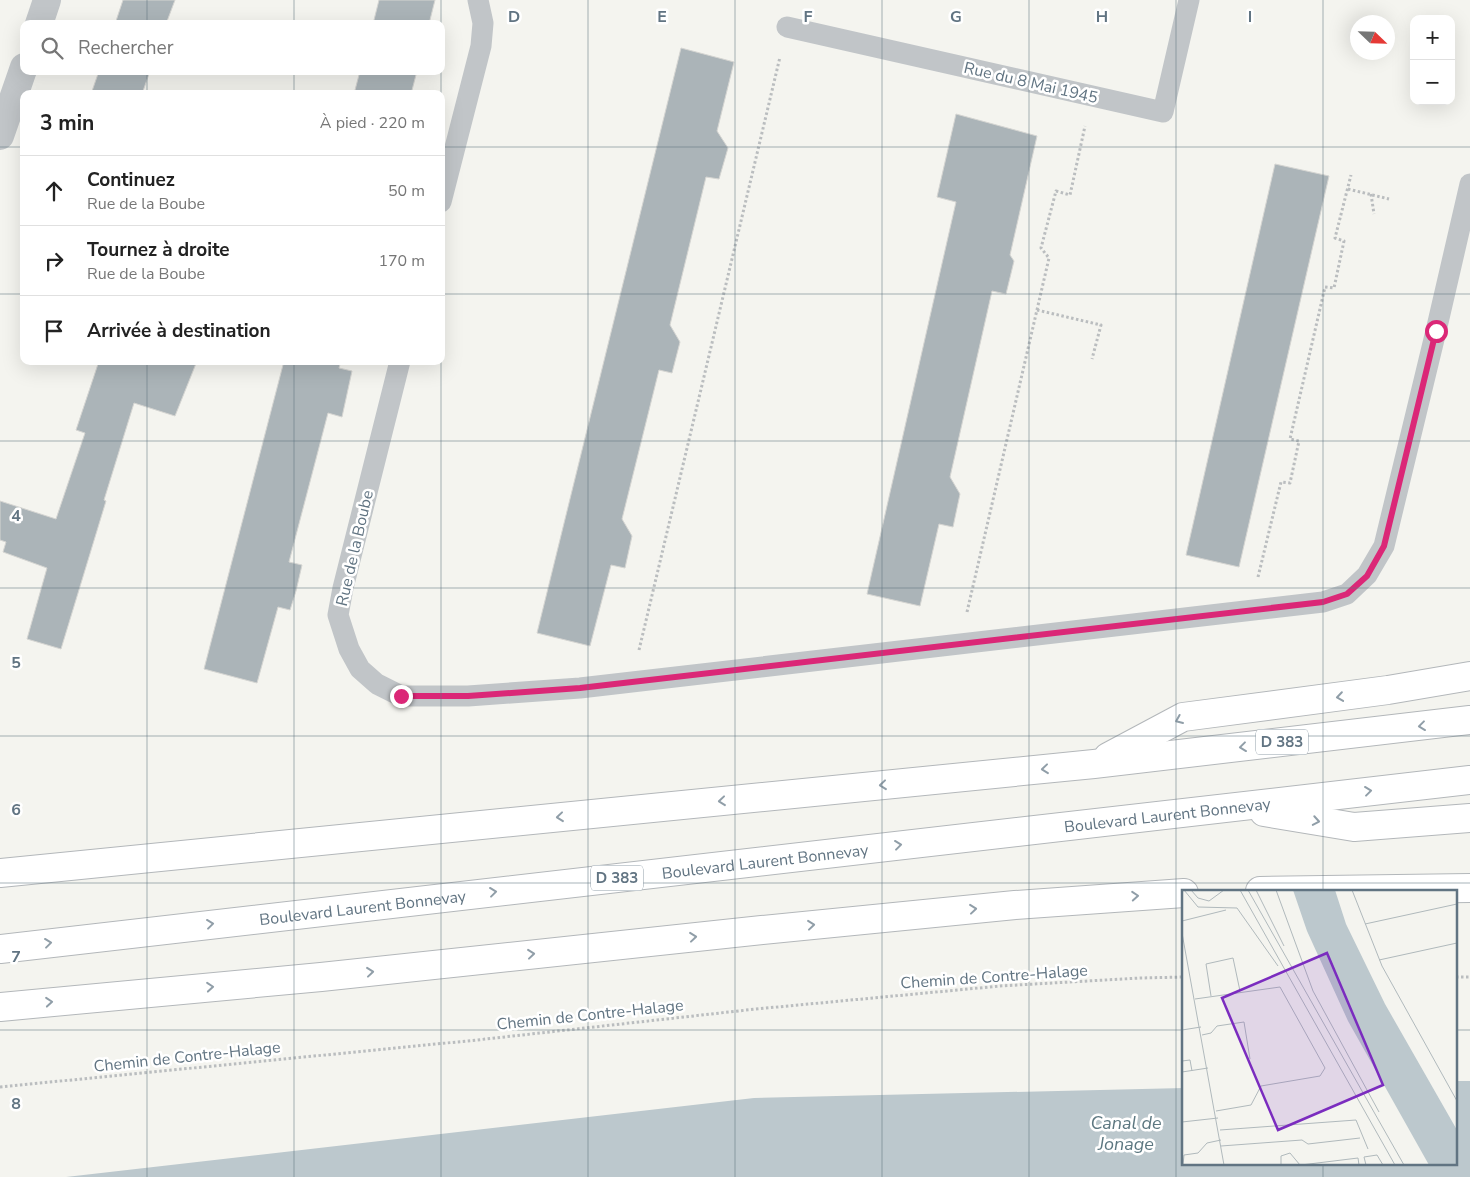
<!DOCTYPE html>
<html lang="fr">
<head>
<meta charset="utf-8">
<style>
	:root { --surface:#fff; --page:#f2f2f2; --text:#222; --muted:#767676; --line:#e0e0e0 }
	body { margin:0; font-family:"Nunito Sans",sans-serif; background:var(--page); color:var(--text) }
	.controls { position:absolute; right:15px; top:15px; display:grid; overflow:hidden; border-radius:10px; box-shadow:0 5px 20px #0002 }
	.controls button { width:45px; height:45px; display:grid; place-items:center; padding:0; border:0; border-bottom:1px solid var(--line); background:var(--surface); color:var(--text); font:25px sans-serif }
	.compass { position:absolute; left:1350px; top:15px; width:45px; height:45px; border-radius:50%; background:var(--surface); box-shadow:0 5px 20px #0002; rotate:113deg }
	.stop { position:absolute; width:15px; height:15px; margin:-11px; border:4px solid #db2777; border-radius:50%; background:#fff }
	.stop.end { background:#db2777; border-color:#fff; box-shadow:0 1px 5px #0008 }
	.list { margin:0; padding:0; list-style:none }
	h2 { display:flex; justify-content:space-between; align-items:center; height:65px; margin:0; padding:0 20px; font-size:21px }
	h2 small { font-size:16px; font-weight:400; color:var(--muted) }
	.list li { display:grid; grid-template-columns:32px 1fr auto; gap:15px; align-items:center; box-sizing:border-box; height:70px; padding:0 20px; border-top:1px solid var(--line) }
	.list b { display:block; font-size:19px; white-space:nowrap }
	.list p { margin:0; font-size:16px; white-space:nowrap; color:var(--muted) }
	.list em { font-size:16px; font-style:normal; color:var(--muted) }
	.icon { flex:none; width:28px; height:28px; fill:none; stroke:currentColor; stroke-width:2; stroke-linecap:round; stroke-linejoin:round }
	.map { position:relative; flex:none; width:1470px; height:1177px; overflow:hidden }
	.search { position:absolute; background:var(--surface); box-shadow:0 5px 20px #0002; left:20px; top:20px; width:425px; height:55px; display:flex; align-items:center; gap:12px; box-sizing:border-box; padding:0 18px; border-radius:10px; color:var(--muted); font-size:19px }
	.panel { position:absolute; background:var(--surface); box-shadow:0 5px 20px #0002; left:20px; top:90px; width:425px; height:275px; border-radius:10px }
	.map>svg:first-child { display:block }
</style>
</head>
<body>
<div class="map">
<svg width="1470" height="1177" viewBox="0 0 1470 1177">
	<rect width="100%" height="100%" fill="#f4f4ef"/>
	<path fill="#bcc8cd" d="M1456 1081H1470V1177H66L754 1098 1184 1088V1163H1456Z"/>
	<g fill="#abb4b8" stroke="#d5d5d2">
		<path d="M123 0H175L166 24H115Z"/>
		<path d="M379 0H435L429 24H373Z"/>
		<path d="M681 48 734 62 717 131 728 148 719 179 706 177 670 325 680 342 672 373 659 370 622 519 632 536 625 568 611 565 590 646 537 633Z"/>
		<path d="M99 71H150L142 94H91Z"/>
		<path d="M360 71H417L411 94H354Z"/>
		<path d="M956 114 1037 136 1010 255 1014 261 1006 294 992 291 950 477 960 494 953 527 939 524 920 606 867 594 956 202 937 197Z"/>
		<path d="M1275 164 1329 176 1239 567 1186 555Z"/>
		<path d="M99 361H197L175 416 134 403 104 500 106 501 61 649 27 639 47 568 3 552 6 542 0 540V501L56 519 85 433 76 430Z"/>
		<path d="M284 361H341L339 368 352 371 342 417 328 413 289 562 302 565 296 591 290 610 278 607 257 683 204 669Z"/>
	</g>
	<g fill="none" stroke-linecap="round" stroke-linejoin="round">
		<defs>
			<g id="highway">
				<path d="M1108 757 1183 717 1388 690 1470 676"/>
				<path d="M1264 812 1354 827 1470 818"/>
				<path d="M0 873 1094 764 1470 720"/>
				<path d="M1260 891 1470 888"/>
				<path id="s1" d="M0 949 1470 780"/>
				<path d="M0 1007 321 977 762 930 1015 905 1184 893"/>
			</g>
		</defs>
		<use href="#highway" stroke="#b3b7ba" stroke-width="30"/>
		<g stroke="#babdbf" stroke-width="3" stroke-dasharray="2.5 2.5" stroke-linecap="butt">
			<path d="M1348 189 1389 199"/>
			<path d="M1371 194 1374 214"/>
			<path d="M1037 310 1101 325 1092 359"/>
			<path d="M1258 577 1281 482 1290 483 1299 441 1290 439 1325 287 1334 288 1344 241 1335 238 1351 175"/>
			<path d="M967 612 1049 258 1041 248 1056 191 1070 195 1085 126"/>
			<path d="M639 650 780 57"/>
			<path d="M1456 977H1470"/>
			<path d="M0 1087 477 1040 756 1009 1000 986 1140 978 1184 977"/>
		</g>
		<g stroke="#c1c5c8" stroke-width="21">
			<path d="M787 27 1163 112 1189 0"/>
			<path d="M441 202 481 46 483 23 478 0"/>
			<path d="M400 361 343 588 338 615 349 649 360 669 377 684 401 696H468L580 688 1323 602 1347 594 1367 575 1384 546 1436 331 1470 184"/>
		</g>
		<g stroke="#c1c5c8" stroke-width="28">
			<path d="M39 24 47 0"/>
			<path d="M0 136 24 67"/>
		</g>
		<use href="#highway" stroke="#fff" stroke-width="28"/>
	</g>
	<defs><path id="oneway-chevron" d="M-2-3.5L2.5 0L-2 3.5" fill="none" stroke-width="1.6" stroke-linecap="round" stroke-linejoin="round" transform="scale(1.25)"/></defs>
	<g stroke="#909ea8">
		<use href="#oneway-chevron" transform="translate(1340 697) rotate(172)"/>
		<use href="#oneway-chevron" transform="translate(1179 720) rotate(157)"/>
		<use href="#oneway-chevron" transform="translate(1422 726) rotate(173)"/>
		<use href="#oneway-chevron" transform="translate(1243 747) rotate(173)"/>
		<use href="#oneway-chevron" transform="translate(1045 769) rotate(174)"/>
		<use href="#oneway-chevron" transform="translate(883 785) rotate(174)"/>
		<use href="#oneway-chevron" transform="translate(1368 791) rotate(-7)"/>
		<use href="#oneway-chevron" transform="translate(722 801) rotate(174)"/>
		<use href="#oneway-chevron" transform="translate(560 817) rotate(174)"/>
		<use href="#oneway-chevron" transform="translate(1316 821) rotate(10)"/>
		<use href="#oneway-chevron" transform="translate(898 845) rotate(-7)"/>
		<use href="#oneway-chevron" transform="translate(493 892) rotate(-7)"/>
		<use href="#oneway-chevron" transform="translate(1135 896) rotate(-4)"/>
		<use href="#oneway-chevron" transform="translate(973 909) rotate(-6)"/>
		<use href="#oneway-chevron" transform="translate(210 924) rotate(-7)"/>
		<use href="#oneway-chevron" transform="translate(811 925) rotate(-6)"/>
		<use href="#oneway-chevron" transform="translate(693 937) rotate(-6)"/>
		<use href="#oneway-chevron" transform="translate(48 943) rotate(-7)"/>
		<use href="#oneway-chevron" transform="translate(531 954) rotate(-6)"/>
		<use href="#oneway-chevron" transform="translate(370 972) rotate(-6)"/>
		<use href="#oneway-chevron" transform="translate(210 987) rotate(-5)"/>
		<use href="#oneway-chevron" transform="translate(49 1002) rotate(-5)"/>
	</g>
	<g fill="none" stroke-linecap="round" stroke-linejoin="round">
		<path stroke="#db2777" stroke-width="6" d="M401 696H468L580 688 1323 602 1347 594 1367 576 1384 546 1436 331"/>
	</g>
	<path fill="none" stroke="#617482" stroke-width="1" stroke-opacity="0.55" d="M147 0V24M294 0V24M441 0V24M588 0V1177M735 0V1177M882 0V1177M1029 0V1177M1176 0V1177M1323 0V891M147 71V94M294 71V94M441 71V94M0 147H24M441 147H1470M0 294H24M441 294H1470M147 361V1177M294 361V1177M441 361V1177M0 441H1470M0 588H1470M0 736H1470M0 883H1470M0 1030H1184M1456 1030H1470M1323 1163V1177"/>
	<g text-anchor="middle" stroke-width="5" stroke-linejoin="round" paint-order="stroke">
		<g fill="#fff" stroke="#909ea8" stroke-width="1">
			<rect x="1256" y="729.5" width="52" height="25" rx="4"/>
			<rect x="591" y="865.5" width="52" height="25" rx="4"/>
		</g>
		<g font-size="15" font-weight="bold" fill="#617482">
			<text x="1282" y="747">D 383</text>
			<text x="617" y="883">D 383</text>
		</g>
		<g font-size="16" fill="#617482" stroke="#fff">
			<text transform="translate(1031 82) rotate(13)" y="6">Rue du 8 Mai 1945</text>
			<text transform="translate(354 548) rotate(-77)" y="6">Rue de la Boube</text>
			<text dy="6" stroke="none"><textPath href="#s1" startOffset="1175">Boulevard Laurent Bonnevay</textPath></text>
			<text dy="6" stroke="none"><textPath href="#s1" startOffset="770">Boulevard Laurent Bonnevay</textPath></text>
			<text dy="6" stroke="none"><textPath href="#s1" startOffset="365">Boulevard Laurent Bonnevay</textPath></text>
			<text transform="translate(994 976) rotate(-4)" y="6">Chemin de Contre-Halage</text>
			<text transform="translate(590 1014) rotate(-6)" y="6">Chemin de Contre-Halage</text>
			<text transform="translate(187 1056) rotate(-6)" y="6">Chemin de Contre-Halage</text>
		</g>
		<g font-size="18" font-style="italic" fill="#5c7780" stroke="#fff">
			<text x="1126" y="1129">Canal de<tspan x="1126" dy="21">Jonage</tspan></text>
		</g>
	</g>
	<g transform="translate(1182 890)">
		<rect width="275" height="275" fill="#f4f4ef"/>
		<path d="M111 0H153L164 34 203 114 275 240V275H247L166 131 125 41Z" fill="#bcc8cd"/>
		<path fill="none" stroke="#b0b9bc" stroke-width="1" d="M2 0 16 17 55 18 96 76M9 0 16 8 27 11 42 0M58 0 213 275M66 0 222 275M74 0 102 56M94 0 131 101 197 222M170 0 200 76 275 211M0 31 44 20M183 34 275 14M0 43 42 275M197 70 275 53M29 106 24 74 51 68 58 101M13 109 98 97 143 178 138 186 79 196 69 215 34 221M0 140 19 137M20 145 29 143 35 136 62 132 68 169M0 171 8 170 10 181M0 182 26 178M0 232 36 228M38 240 174 230 186 259M39 256 120 250 126 254 178 248M1 275 2 265 16 263 25 253 39 250M99 275V266L108 263 118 275M119 275 176 268 177 275M184 275 182 267 195 265 201 275"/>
		<path fill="#7b2cbf" fill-opacity="0.15" stroke="#7b2cbf" stroke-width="2.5" d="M145 63 201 195 96 240 40 108Z"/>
		<rect width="275" height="275" fill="none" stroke="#617482" stroke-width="2.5"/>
	</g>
	<g font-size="16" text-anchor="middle" font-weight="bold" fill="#617482" stroke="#fff" stroke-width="5" stroke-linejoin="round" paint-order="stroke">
		<text x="514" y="22">D</text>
		<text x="662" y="22">E</text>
		<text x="808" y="22">F</text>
		<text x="956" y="22">G</text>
		<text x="1102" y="22">H</text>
		<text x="1250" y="22">I</text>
		<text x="16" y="521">4</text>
		<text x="16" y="668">5</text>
		<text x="16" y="815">6</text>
		<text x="16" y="962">7</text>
		<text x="16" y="1109">8</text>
	</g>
</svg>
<div class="controls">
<button>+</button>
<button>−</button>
</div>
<svg class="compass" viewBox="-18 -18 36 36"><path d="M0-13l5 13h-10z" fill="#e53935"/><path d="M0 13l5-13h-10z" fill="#767676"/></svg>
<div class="stop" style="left:1436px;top:331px"></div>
<div class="stop end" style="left:401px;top:696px"></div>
<div class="search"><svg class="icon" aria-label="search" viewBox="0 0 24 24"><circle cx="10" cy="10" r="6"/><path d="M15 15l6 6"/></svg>Rechercher</div>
<section class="panel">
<h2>3 min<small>À pied · 220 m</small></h2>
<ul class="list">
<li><svg class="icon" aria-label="ahead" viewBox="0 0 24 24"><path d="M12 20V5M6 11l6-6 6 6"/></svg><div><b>Continuez</b><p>Rue de la Boube</p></div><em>50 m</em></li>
<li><svg class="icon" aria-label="right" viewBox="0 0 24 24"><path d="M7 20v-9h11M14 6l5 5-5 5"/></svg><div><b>Tournez à droite</b><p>Rue de la Boube</p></div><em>170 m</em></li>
<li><svg class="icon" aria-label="arrive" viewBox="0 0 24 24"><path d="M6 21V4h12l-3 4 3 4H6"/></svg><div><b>Arrivée à destination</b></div></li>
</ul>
</section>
</div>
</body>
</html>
